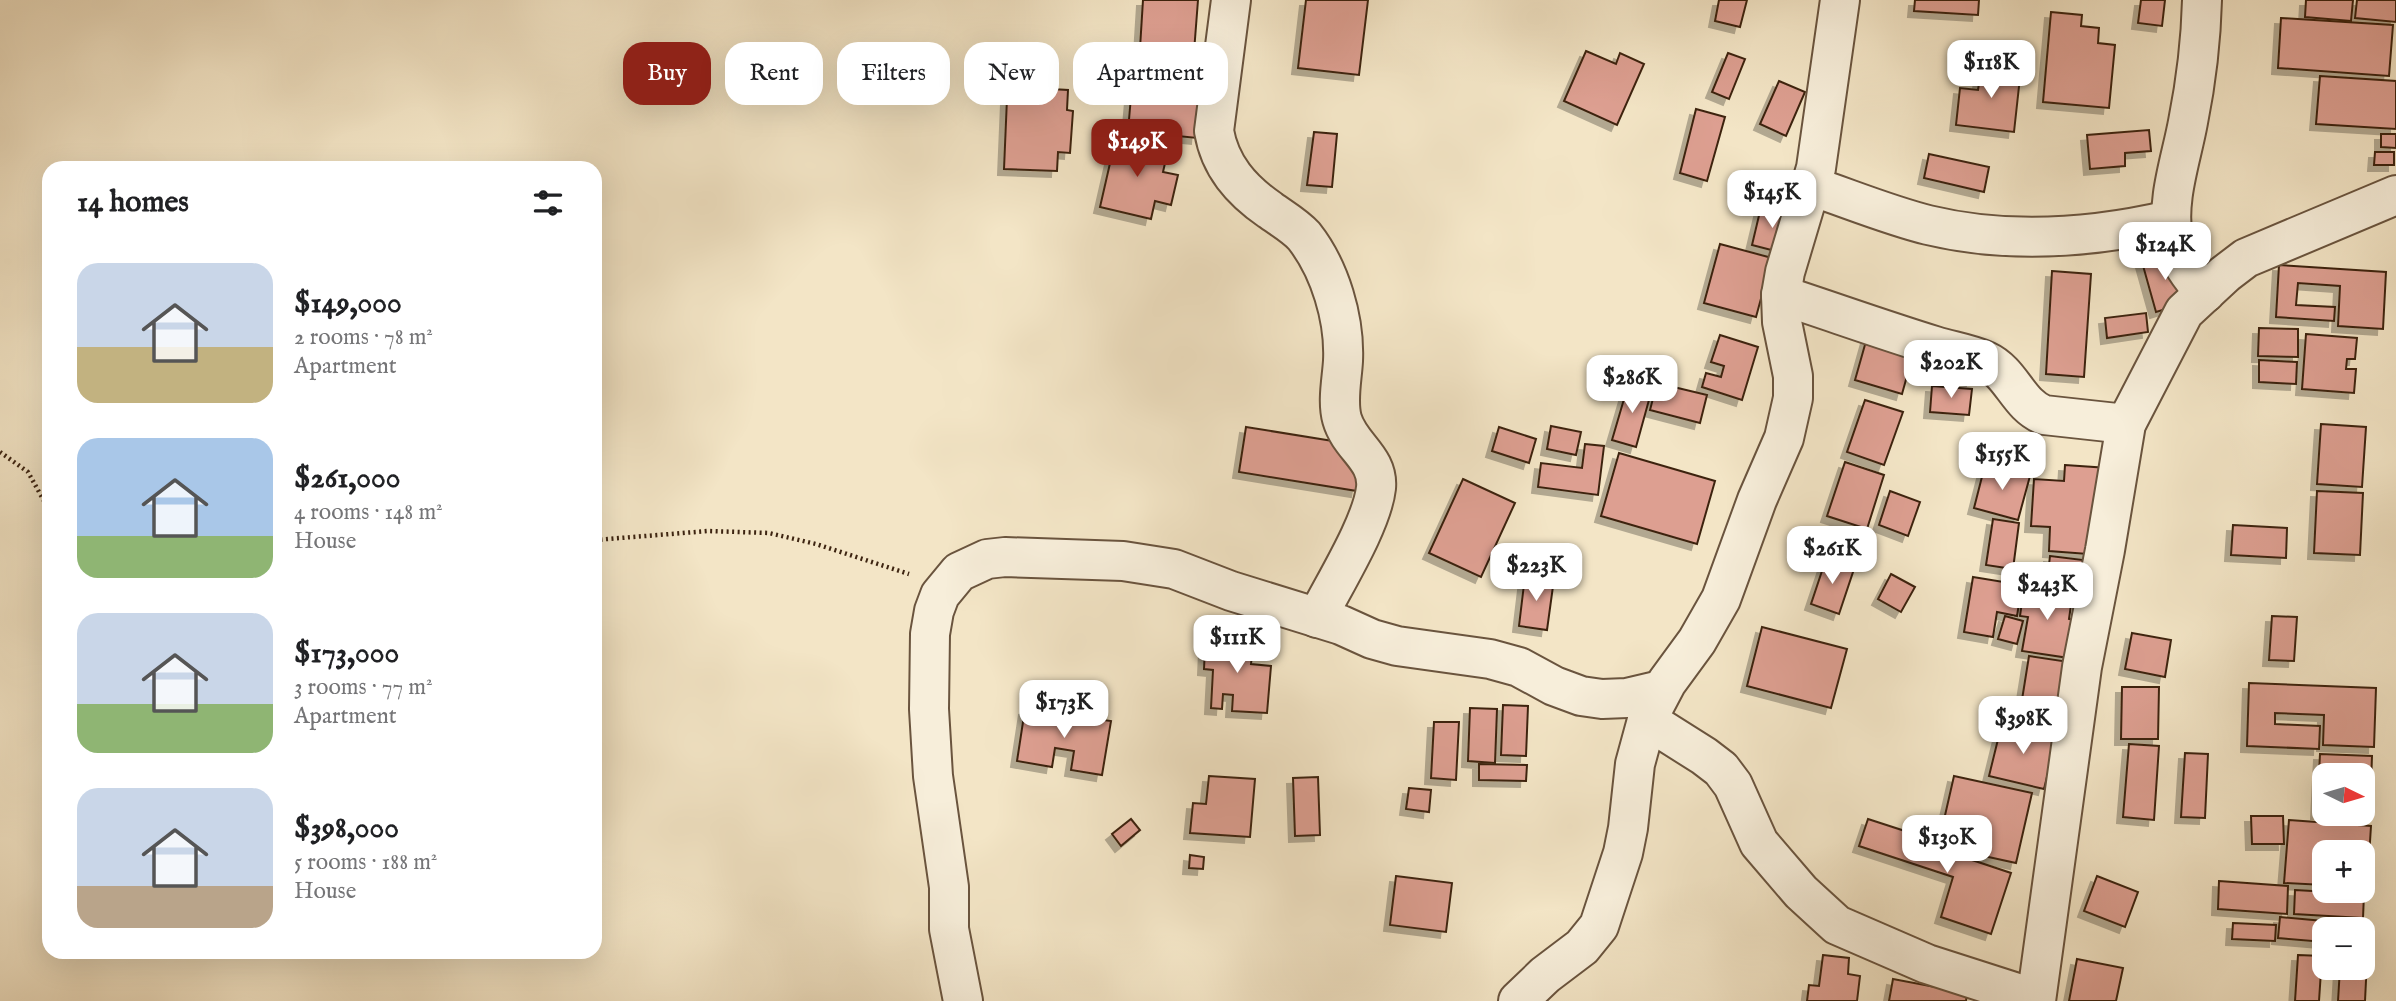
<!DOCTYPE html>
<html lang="en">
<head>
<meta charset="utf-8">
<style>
	body { margin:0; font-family:"IM FELL English",serif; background:#f2f2f2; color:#202124; height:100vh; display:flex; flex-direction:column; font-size:26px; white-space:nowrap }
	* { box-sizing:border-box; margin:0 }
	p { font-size:23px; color:#757577 }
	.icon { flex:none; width:38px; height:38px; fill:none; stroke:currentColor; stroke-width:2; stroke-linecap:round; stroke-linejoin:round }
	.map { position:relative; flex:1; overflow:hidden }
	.side { position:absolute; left:42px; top:161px; width:560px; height:798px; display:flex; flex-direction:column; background:#fff; border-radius:21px; box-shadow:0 7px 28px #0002 }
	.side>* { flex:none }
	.banner { position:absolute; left:623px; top:42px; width:665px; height:63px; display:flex; gap:14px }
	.needle { width:46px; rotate:95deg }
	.tools { position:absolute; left:2312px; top:763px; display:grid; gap:14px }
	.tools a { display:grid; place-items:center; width:63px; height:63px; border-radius:14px; background:#fff; box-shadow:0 7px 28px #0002; font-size:35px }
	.price { position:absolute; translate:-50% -60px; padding:0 16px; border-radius:14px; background:#fff; color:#222; font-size:23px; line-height:46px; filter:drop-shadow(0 2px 4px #0008) }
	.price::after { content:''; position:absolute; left:50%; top:42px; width:21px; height:16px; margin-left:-10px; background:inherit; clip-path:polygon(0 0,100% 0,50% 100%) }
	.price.active { background:#8f2418; color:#fff }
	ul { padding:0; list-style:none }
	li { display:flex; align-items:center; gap:21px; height:175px; padding:0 35px }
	li span { display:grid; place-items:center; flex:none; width:196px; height:140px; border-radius:21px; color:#555 }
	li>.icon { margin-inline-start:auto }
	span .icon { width:84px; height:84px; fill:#fffc; stroke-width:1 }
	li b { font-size:30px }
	h2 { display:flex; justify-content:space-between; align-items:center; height:84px; padding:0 35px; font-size:30px }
	.chip { padding:0 24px; border-radius:21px; background:#fff; box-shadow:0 7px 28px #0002; font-size:24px; line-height:63px }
	.chip.active { background:#8f2418; color:#fff }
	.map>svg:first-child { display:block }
</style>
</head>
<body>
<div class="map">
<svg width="2396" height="1001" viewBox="0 0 2396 1001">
	<defs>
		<filter id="shadow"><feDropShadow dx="-6" dy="6" stdDeviation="0" flood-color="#0004"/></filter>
	</defs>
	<rect width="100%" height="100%" fill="#f3e5c6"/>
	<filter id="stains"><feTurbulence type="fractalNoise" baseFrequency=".00286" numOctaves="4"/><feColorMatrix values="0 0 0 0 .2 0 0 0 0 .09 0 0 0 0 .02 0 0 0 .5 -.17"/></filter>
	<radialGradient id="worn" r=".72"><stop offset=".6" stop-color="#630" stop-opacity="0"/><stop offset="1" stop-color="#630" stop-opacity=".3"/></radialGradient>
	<g fill="#dd9f91" stroke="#3d2411" stroke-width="2" filter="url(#shadow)">
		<polygon points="1143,0 1198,0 1194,52 1140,48"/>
		<polygon points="1306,0 1368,0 1359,75 1298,68"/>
		<polygon points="1719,0 1747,0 1740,27 1715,21"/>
		<polygon points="1915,0 1979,0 1978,15 1914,11"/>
		<polygon points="2141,0 2165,0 2162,26 2138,23"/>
		<polygon points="2306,0 2353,0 2351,21 2305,17"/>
		<polygon points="2357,0 2396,0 2396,22 2355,18"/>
		<polygon points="2051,12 2082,15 2081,26 2099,28 2098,43 2115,45 2109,108 2043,102"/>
		<polygon points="2281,18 2393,25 2389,76 2278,68"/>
		<polygon points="1586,51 1616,64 1620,53 1644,64 1617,125 1564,101"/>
		<polygon points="1728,53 1745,59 1729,99 1712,92"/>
		<polygon points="1982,63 2021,68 2014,132 1956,125 1960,88 1978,90"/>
		<polygon points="2320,76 2396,81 2396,129 2316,124"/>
		<polygon points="1779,81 1805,92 1786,136 1760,124"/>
		<polygon points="1132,85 1201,91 1197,138 1128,131"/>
		<polygon points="1034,88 1068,90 1067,110 1073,111 1070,153 1058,152 1057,171 1004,169 1007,98 1033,99"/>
		<polygon points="1696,109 1725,117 1707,181 1680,173"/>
		<polygon points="2149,130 2151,151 2125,153 2125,166 2090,169 2087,135"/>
		<polygon points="1314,132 1337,134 1332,187 1307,185"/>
		<polygon points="2381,134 2396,134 2396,148 2381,147"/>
		<polygon points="1116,137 1168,150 1163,172 1178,175 1171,205 1155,201 1151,219 1100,207"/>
		<polygon points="2375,152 2394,152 2394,165 2374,165"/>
		<polygon points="1929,154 1989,167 1984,192 1924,178"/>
		<polygon points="1761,207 1792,215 1783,253 1752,245"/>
		<polygon points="1720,244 1772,258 1756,317 1704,303"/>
		<polygon points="2175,253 2189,302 2156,312 2142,262"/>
		<polygon points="2279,265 2386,272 2383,329 2338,326 2340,286 2298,283 2296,305 2335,307 2334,321 2276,317"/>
		<polygon points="2052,271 2091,274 2084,377 2046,374"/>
		<polygon points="2146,313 2148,332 2107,338 2105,318"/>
		<polygon points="1870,327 1917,340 1902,394 1855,380"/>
		<polygon points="2259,328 2298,329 2298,357 2258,356"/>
		<polygon points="2306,334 2357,338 2355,359 2347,359 2346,369 2356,369 2354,393 2302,389"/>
		<polygon points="1720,335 1758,347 1742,400 1702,387 1706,373 1721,377 1724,366 1711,362"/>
		<polygon points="1937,343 1976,349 1972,380 1932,374"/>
		<polygon points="2259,360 2297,362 2296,384 2259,382"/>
		<polygon points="1629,382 1652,389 1636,447 1612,440"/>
		<polygon points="1657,383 1707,395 1700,423 1650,410"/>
		<polygon points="1932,386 1972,389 1969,415 1930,412"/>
		<polygon points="1865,400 1903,412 1884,465 1847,452"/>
		<polygon points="2321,424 2366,427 2362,487 2317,484"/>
		<polygon points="1551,426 1581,432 1576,455 1547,449"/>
		<polygon points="1246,427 1364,446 1357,491 1239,472"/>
		<polygon points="1499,427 1536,439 1529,463 1492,451"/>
		<polygon points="1585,444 1604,446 1598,495 1538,487 1541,463 1582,468"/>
		<polygon points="1619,453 1715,481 1697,544 1601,516"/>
		<polygon points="1845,462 1884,475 1867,529 1827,516"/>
		<polygon points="1985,465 2030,476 2018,520 1974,508"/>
		<polygon points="2065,465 2108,468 2088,554 2049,551 2050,527 2031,526 2034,479 2064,481"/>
		<polygon points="1463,479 1515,503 1481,577 1429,553"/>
		<polygon points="1890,491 1920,502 1908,536 1879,525"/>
		<polygon points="2317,491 2363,493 2360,555 2314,553"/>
		<polygon points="1993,519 2019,523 2013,569 1986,565"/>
		<polygon points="2233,525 2287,528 2286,558 2231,555"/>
		<polygon points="2050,556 2083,560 2079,594 2046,590"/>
		<polygon points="1826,559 1854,569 1839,614 1811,604"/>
		<polygon points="1891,574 1915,587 1901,612 1878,599"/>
		<polygon points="1525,576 1554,579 1547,630 1519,626"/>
		<polygon points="1973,577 2022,585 2017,616 1997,612 1993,637 1964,632"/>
		<polygon points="2025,580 2041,583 2040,593 2072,598 2069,619 2075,620 2069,658 2022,651 2028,617 2020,616"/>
		<polygon points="2005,616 2023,621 2017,644 1998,639"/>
		<polygon points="2272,616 2297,617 2294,661 2269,660"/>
		<polygon points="1762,627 1847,649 1831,708 1747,686"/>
		<polygon points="2132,633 2171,640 2165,677 2125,669"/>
		<polygon points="1213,635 1254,638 1251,664 1271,666 1267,713 1232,711 1233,695 1223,694 1222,709 1211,708 1213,670 1204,669 1205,647 1212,648"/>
		<polygon points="2029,656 2069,662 2062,712 2021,706"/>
		<polygon points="2249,683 2376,688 2374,747 2323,745 2324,715 2275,713 2275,724 2320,726 2319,749 2247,746"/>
		<polygon points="2122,687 2159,687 2158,739 2121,739"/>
		<polygon points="1503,705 1528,706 1526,756 1501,755"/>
		<polygon points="1470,708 1497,709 1495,763 1468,761"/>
		<polygon points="1025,709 1111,721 1102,775 1071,770 1074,751 1055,748 1052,767 1017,761"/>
		<polygon points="1434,722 1459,722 1456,780 1431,778"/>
		<polygon points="2002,723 2057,736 2044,789 1989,776"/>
		<polygon points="2129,744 2159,746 2154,820 2123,817"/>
		<polygon points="2185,753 2208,754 2205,818 2181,817"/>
		<polygon points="2320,754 2372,756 2370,815 2335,814 2362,814 2362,775 2324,775 2324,813 2317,813"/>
		<polygon points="1479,764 1527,765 1526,781 1479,780"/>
		<polygon points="1209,776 1255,779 1250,837 1190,833 1193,803 1206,804"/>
		<polygon points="1954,776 2032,793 2016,863 1938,846"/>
		<polygon points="1318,777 1320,835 1295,836 1293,778"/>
		<polygon points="1409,788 1431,790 1429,812 1406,809"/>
		<polygon points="2251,816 2283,816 2284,844 2252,844"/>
		<polygon points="1131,819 1140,830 1121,846 1112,834"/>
		<polygon points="1868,819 1911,833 1909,839 2011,873 1991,934 1941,917 1953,877 1859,846"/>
		<polygon points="2289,820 2371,826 2367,888 2362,888 2362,852 2324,852 2324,885 2284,883"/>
		<polygon points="1190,855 1204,857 1203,869 1189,868"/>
		<polygon points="1396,876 1452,883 1446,932 1390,925"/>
		<polygon points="2097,876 2138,892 2125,927 2084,911"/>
		<polygon points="2219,881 2288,886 2287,914 2218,909"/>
		<polygon points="2295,890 2364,894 2363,918 2294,914"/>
		<polygon points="2280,917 2334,922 2333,929 2324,929 2324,942 2278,938"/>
		<polygon points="2233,923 2276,925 2275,941 2232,939"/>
		<polygon points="1823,955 1849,958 1848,974 1860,976 1857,1001 1807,1001 1809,985 1819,986"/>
		<polygon points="2298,955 2322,956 2319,1001 2295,1001"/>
		<polygon points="2077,959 2123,968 2116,1001 2069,1001"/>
		<polygon points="2362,959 2367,960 2365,1001 2338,1001 2340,968 2362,968"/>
		<polygon points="1893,979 1967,993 1966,1001 1889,1001"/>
	</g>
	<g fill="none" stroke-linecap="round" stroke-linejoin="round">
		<defs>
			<g id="minor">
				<path d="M1231,0l-17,131c6,35 27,59 56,79 11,8 25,16 34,26 26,33 41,83 39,125 -1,18 -6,40 -1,58 8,28 37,39 34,69 -4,36 -42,96 -59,130"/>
				<path d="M2202,0c-1,40 -6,82 -14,122 -7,38 -22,78 -15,116 4,21 18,39 32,55"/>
				<path d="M1811,186c39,13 77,29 117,39 79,19 164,13 242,-5"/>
				<path d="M1781,295c52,17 102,35 154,51 16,5 36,8 51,15 26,12 32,44 58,54l82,9"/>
				<polyline points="1647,720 1704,756 1721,769 1733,785 1759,843 1801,892 1837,925 1927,964 2036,999"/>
				<polyline points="963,1001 949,929 949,887 933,776 929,709 930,634 934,611 940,595 959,572 987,559 1005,557 1123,561 1174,569 1231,591 1341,625 1372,639 1397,646 1490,659 1519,667 1554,686 1581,696 1602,699 1627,698 1661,690"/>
				<polyline points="1518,1001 1545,975 1582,947 1599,926 1623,853 1628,828 1635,764 1647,720 1667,682 1697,641 1721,599 1757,500 1784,438 1793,398 1793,376 1782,322 1781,295 1785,272 1816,168 1840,0"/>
				<polyline points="2036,1001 2082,667 2105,550 2126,424 2184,312 2225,274 2246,258 2396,195"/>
			</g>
		</defs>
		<use href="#minor" stroke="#6a543e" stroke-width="42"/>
		<g stroke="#3d2411" stroke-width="4.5" stroke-dasharray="2 3.5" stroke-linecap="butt">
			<polyline points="0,452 28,472 49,510"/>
			<polyline points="595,540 708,531 769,533 816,544 909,574"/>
		</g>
		<use href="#minor" stroke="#f7eeda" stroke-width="38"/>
	</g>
	<rect width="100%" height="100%" filter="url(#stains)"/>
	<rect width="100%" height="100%" fill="url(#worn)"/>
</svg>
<div class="tools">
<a><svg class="needle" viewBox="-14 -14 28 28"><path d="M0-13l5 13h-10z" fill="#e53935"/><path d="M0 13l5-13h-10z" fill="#757577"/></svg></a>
<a>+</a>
<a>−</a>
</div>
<b class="price" style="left:1991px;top:100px">$118K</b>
<b class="price active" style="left:1137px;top:179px">$149K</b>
<b class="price" style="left:1772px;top:230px">$145K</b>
<b class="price" style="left:2165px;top:282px">$124K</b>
<b class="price" style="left:1951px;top:400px">$202K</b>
<b class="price" style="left:1632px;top:415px">$286K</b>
<b class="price" style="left:2002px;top:492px">$155K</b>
<b class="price" style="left:1832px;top:586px">$261K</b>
<b class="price" style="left:1536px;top:603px">$223K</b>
<b class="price" style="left:2047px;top:622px">$243K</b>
<b class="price" style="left:1237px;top:675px">$111K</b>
<b class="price" style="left:1064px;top:740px">$173K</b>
<b class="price" style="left:2023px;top:756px">$398K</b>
<b class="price" style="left:1947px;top:875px">$130K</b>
<div class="banner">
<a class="chip active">Buy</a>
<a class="chip">Rent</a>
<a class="chip">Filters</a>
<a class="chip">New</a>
<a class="chip">Apartment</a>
</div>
<section class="side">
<h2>14 homes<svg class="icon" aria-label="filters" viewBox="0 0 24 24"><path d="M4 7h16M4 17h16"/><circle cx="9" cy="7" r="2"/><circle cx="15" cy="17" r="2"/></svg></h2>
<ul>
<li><span style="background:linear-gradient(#c9d6e8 60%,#c2b280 0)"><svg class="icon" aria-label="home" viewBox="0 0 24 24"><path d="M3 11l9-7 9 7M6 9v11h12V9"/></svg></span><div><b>$149,000</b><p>2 rooms · 78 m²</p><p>Apartment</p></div></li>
<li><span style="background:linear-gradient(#a9c7e8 70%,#8fb573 0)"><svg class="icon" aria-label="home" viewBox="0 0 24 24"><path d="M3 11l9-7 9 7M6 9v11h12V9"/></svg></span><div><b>$261,000</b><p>4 rooms · 148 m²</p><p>House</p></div></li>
<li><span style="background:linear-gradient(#c9d6e8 65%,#8fb573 0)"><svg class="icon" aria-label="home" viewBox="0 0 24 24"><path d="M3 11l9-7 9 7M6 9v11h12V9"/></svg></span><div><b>$173,000</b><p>3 rooms · 77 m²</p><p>Apartment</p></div></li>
<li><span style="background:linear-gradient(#c9d6e8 70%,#b9a48a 0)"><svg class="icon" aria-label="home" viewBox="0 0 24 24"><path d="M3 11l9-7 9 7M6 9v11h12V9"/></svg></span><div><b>$398,000</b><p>5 rooms · 188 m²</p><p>House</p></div></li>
</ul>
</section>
</div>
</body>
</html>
